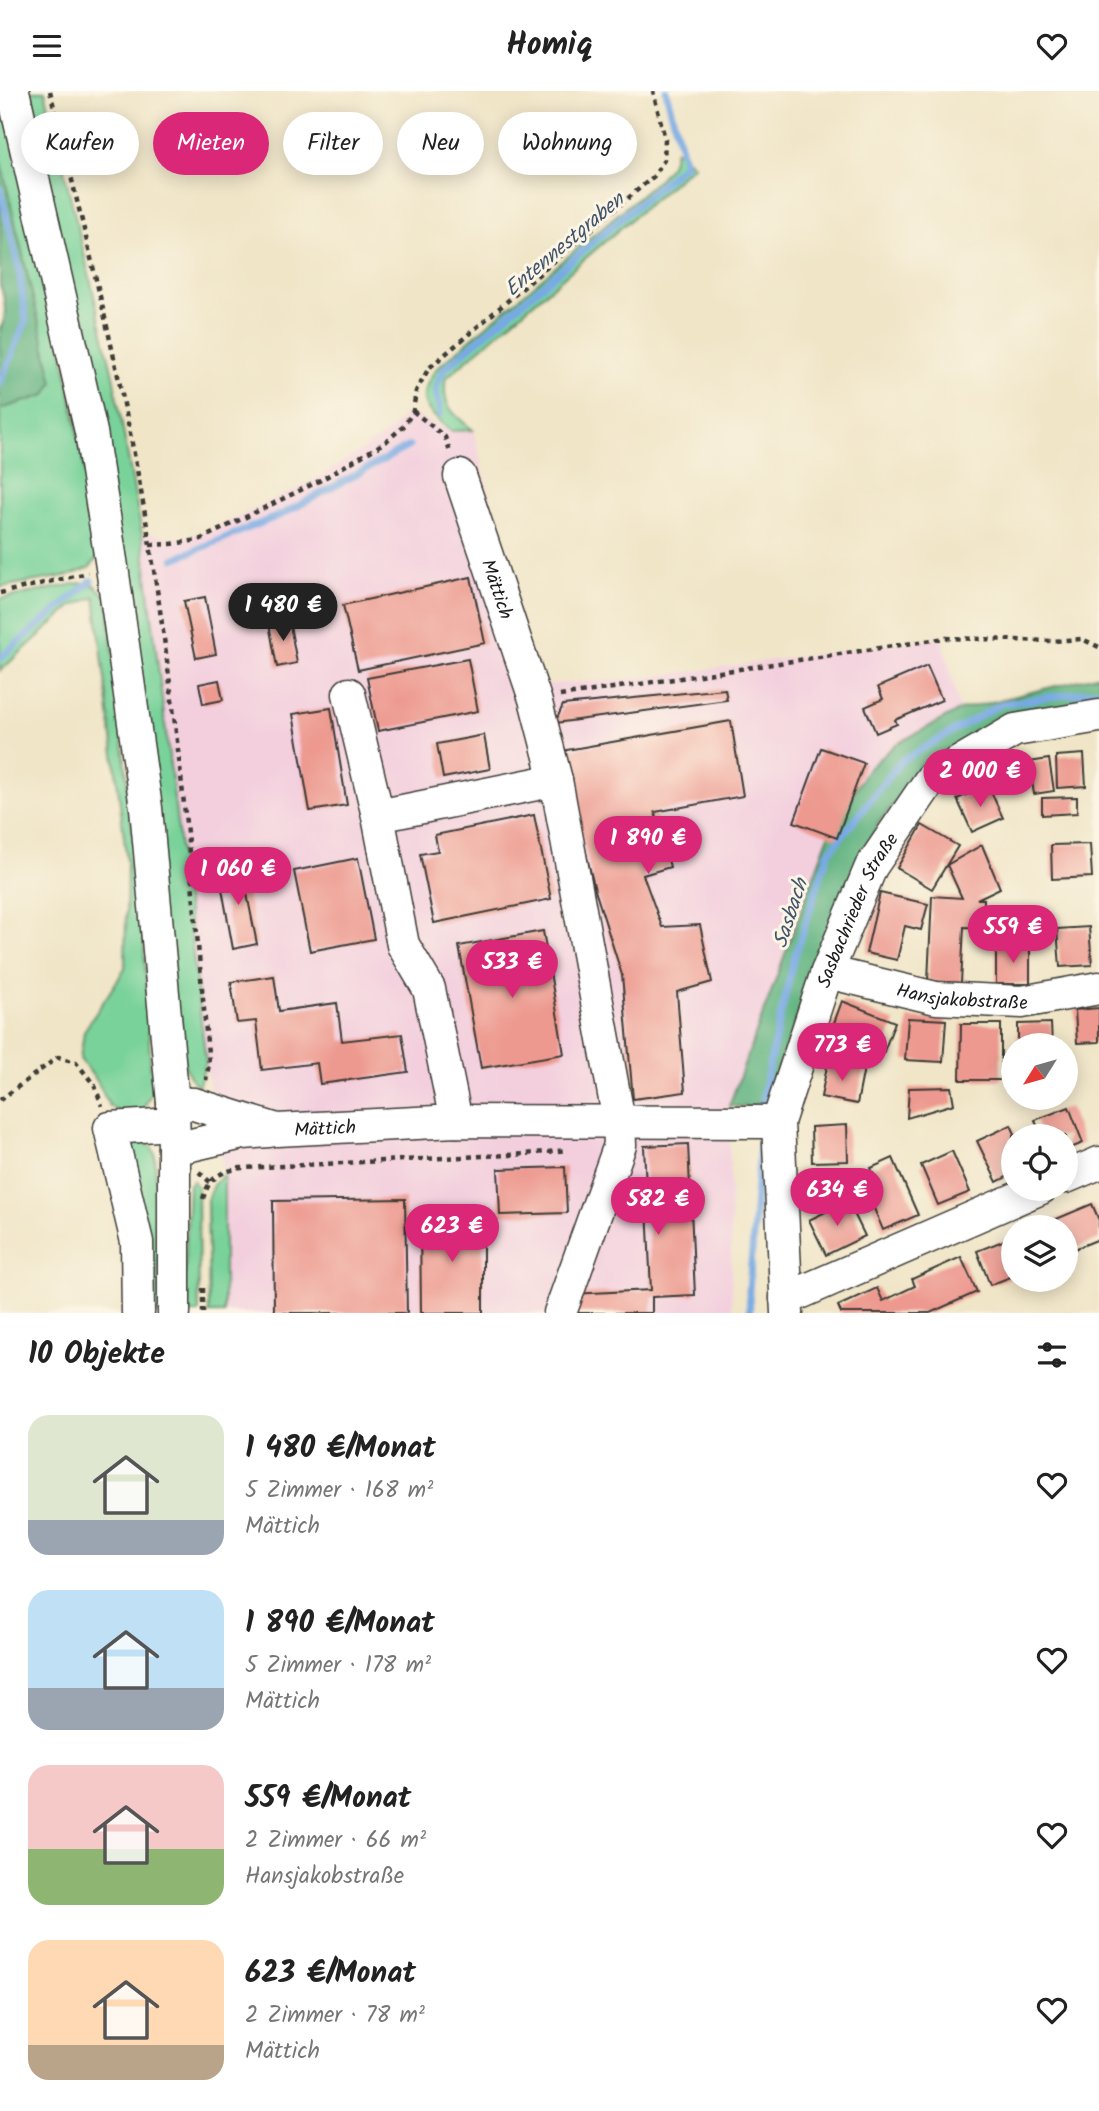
<!DOCTYPE html>
<html lang="de">
<head>
<meta charset="utf-8">
<style>
	body { margin:0; font-family:Kalam,sans-serif; background:#f2f2f2; color:#222; height:100vh; display:flex; flex-direction:column; font-size:26px; white-space:nowrap }
	* { box-sizing:border-box; margin:0 }
	p { font-size:23px; color:#767676 }
	.icon { flex:none; width:38px; height:38px; fill:none; stroke:currentColor; stroke-width:2; stroke-linecap:round; stroke-linejoin:round }
	.map { position:relative; height:1222px; overflow:hidden }
	.sheet { display:flex; flex-direction:column; background:#fff; flex:1 }
	.sheet>* { flex:none }
	.guide { position:absolute; left:21px; top:21px; width:700px; height:63px; display:flex; gap:14px }
	.needle { width:46px; rotate:233deg }
	.tools { position:absolute; left:1001px; top:942px; display:grid; gap:14px }
	.tools a { display:grid; place-items:center; width:77px; height:77px; border-radius:50%; background:#fff; box-shadow:0 4px 18px #0003; font-size:35px }
	.price { position:absolute; translate:-50% -60px; padding:0 16px; border-radius:24px; background:#db2777; color:#fff; font-size:23px; line-height:46px; filter:drop-shadow(0 2px 4px #0008) }
	.price::after { content:''; position:absolute; left:50%; top:42px; width:21px; height:16px; margin-left:-10px; background:inherit; clip-path:polygon(0 0,100% 0,50% 100%) }
	.price.on { background:#222; color:#fff }
	ul { padding:0; list-style:none }
	li { display:flex; align-items:center; gap:21px; height:175px; padding:0 28px }
	li span { display:grid; place-items:center; flex:none; width:196px; height:140px; border-radius:21px; color:#555 }
	li>.icon { margin-inline-start:auto }
	span .icon { width:84px; height:84px; fill:#fffc; stroke-width:1 }
	li b { font-size:30px }
	h2 { display:flex; justify-content:space-between; align-items:center; height:84px; padding:0 28px; font-size:30px }
	.tag { padding:0 24px; border-radius:32px; background:#fff; box-shadow:0 4px 18px #0003; font-size:24px; line-height:63px }
	.tag.on { background:#db2777; color:#fff }
	header { display:flex; justify-content:space-between; align-items:center; height:91px; padding:0 28px; background:#fff; font-size:32px; font-weight:600 }
	.map>svg:first-child { display:block }
</style>
</head>
<body>
<header><svg class="icon" aria-label="menu" viewBox="0 0 24 24"><path d="M4 6h16M4 12h16M4 18h16"/></svg>Homiq<svg class="icon" aria-label="heart" viewBox="0 0 24 24"><path d="M12 20l-8-8c-3-5 5-10 8-4 3-6 11-1 8 4z"/></svg></header>
<div class="map">
<svg width="1099" height="1222" viewBox="0 0 1099 1222">
	<rect width="100%" height="100%" fill="#fcf5e5"/>
	<filter id="ink" filterUnits="userSpaceOnUse"><feTurbulence type="fractalNoise" baseFrequency=".0143" numOctaves="2"/><feDisplacementMap in="SourceGraphic" scale="14" xChannelSelector="R" yChannelSelector="G"/><feConvolveMatrix kernelMatrix="1 2 1 2 8 2 1 2 1" color-interpolation-filters="sRGB"/></filter>
	<filter id="wash" filterUnits="userSpaceOnUse"><feTurbulence type="fractalNoise" baseFrequency=".00686" numOctaves="4" result="noise"/><feDisplacementMap in="SourceGraphic" scale="28" xChannelSelector="R" yChannelSelector="G"/><feGaussianBlur stdDeviation="1.57" result="paint"/><feColorMatrix in="noise" values="0 0 0 0 0 0 0 0 0 0 0 0 0 0 0 0 0 1.4 0 .05"/><feComposite in="paint" operator="in"/></filter>
	<g filter="url(#wash)">
		<rect width="100%" height="100%" fill="#f0e5c7"/>
		<polygon fill="#f3cfde" points="407,321 451,340 473,339 535,584 540,594 651,586 942,546 960,619 896,653 866,680 830,741 729,1015 732,1218 678,1222 224,1222 224,1083 202,948 142,444 154,443 179,447 211,439 309,392 362,359 391,339"/>
		<g fill="#78d299" stroke="#4a775a" stroke-width="2">
			<polygon points="0,0 49,186 100,464 89,477 71,484 0,496 0,318 46,304 0,68"/>
			<polygon points="24,0 45,0 113,284 142,443 206,971 198,996 190,986 183,971"/>
			<path d="M675,59l19,15 -248,213c-5,27 7,36 27,52l-22,1c-27,-23 -38,-31 -14,-63l222,-189 12,-14z"/>
			<polygon points="80,492 94,494 107,506 143,835 152,1001 142,1020 119,1021 109,1014 97,990 80,968 84,940 125,878 127,771 95,506 72,515 0,580 0,508"/>
			<polygon points="143,1051 151,1055 155,1063 160,1222 148,1222 129,1057 134,1052"/>
			<polygon points="224,1083 224,1222 209,1222 207,1109 213,1094"/>
			<polygon points="193,1090 198,1097 199,1222 183,1222 189,1093"/>
		</g>
		<g fill="#62b481" stroke="#3f684e" stroke-width="2">
			<path d="M0,68l53,223 -7,13 -46,14v-80c8,-12 5,-31 0,-44z"/>
			<polygon points="1099,584 1099,611 918,684 879,731 842,803 776,984 764,1010 749,1016 729,1015 830,741 866,680 896,653 960,619"/>
		</g>
		<g fill="none" stroke-linecap="round" stroke-linejoin="round">
			<g stroke="#77a9e3" stroke-width="7">
				<polyline points="0,98 19,178 26,230 0,292"/>
				<polyline points="440,324 436,297 443,279 685,73 666,0"/>
				<polyline points="174,468 283,423 409,355"/>
				<polyline points="0,567 91,490"/>
				<polyline points="762,1023 764,997 793,871 828,763 901,670 1001,613 1099,599"/>
				<polyline points="750,1222 749,1200 761,1039"/>
			</g>
		</g>
		<g id="blocks">
			<g fill="#ed998f">
				<polygon points="471,486 485,552 358,579 343,514"/>
				<polygon points="205,506 216,563 196,567 184,510"/>
				<polygon points="289,529 297,572 277,576 269,533"/>
				<polygon points="468,568 478,620 378,640 367,587"/>
				<polygon points="927,575 942,609 895,629 897,633 876,642 865,616 883,608 878,596"/>
				<polygon points="219,589 223,609 203,613 199,593"/>
				<polygon points="725,598 727,609 555,632 563,614"/>
				<polygon points="331,617 347,714 310,720 293,623"/>
				<polygon points="731,630 743,705 655,721 670,776 643,784 662,836 700,834 712,891 677,901 685,1001 633,1008 622,884 595,799 561,660"/>
				<polygon points="484,644 490,678 443,687 437,653"/>
				<polygon points="821,657 864,672 837,747 794,731"/>
				<polygon points="1084,663 1086,695 1057,697 1056,665"/>
				<polygon points="1049,668 1054,700 1034,703 1029,671"/>
				<polygon points="988,694 1003,727 972,741 957,708"/>
				<polygon points="1077,706 1077,722 1042,724 1042,707"/>
				<polygon points="534,724 551,808 434,832 420,763 438,760 435,744"/>
				<polygon points="922,734 958,755 932,798 897,777"/>
				<polygon points="1090,753 1092,786 1052,788 1051,754"/>
				<polygon points="982,754 1000,797 977,808 984,808 983,837 964,836 961,892 928,890 932,805 962,807 947,774"/>
				<polygon points="358,767 374,848 310,860 294,780"/>
				<polygon points="248,775 250,787 244,788 257,853 233,858 219,781"/>
				<polygon points="880,802 928,813 921,839 905,835 897,869 866,862"/>
				<polygon points="1089,836 1092,874 1060,876 1057,838"/>
				<polygon points="543,840 564,963 481,977 459,855"/>
				<rect x="996" y="855" width="34" height="38"/>
				<polygon points="274,885 279,920 337,912 342,950 402,943 408,981 320,993 317,972 262,979 256,930 237,932 231,891"/>
				<polygon points="842,910 895,931 883,963 830,943"/>
				<polygon points="1099,917 1099,951 1077,952 1075,919"/>
				<polygon points="908,927 946,929 943,971 905,969"/>
				<polygon points="1051,932 1052,954 1018,954 1018,933"/>
				<polygon points="961,933 1001,933 1001,989 960,989"/>
				<polygon points="828,970 864,977 857,1013 821,1006"/>
				<polygon points="951,996 954,1013 907,1027 909,997"/>
				<polygon points="1069,1016 1083,1052 1066,1059 1066,1045 1041,1045 1035,1029"/>
				<polygon points="847,1034 848,1070 812,1071 811,1036"/>
				<polygon points="1011,1034 1016,1045 1013,1045 1013,1083 997,1091 977,1050"/>
				<polygon points="688,1053 695,1204 652,1206 652,1222 574,1222 572,1203 651,1199 644,1055"/>
				<polygon points="952,1060 970,1101 938,1114 921,1074"/>
				<polygon points="893,1067 918,1124 883,1139 867,1101 879,1096 871,1077"/>
				<polygon points="565,1076 567,1122 500,1124 498,1078"/>
				<polygon points="405,1108 407,1222 274,1222 273,1110"/>
				<polygon points="848,1110 865,1145 826,1164 809,1129"/>
				<polygon points="1092,1113 1099,1129 1099,1148 1067,1161 1066,1136 1057,1136 1054,1129"/>
				<polygon points="483,1124 483,1222 421,1222 420,1125"/>
				<polygon points="1013,1146 1013,1185 990,1194 977,1160"/>
				<polygon points="961,1166 977,1201 930,1222 841,1222 838,1215 877,1197 883,1210 915,1195 912,1188"/>
			</g>
		</g>
	</g>
	<g filter="url(#ink)">
		<use href="#blocks" fill-opacity="0" stroke="#3c3a36" stroke-width="2"/>
		<g fill="none" stroke-linecap="round" stroke-linejoin="round">
			<defs>
				<g id="minor">
					<polyline points="13,0 91,341 112,476 146,717 173,1012 174,1058 174,1222"/>
					<path id="s1" d="M460,385l75,223 21,81 63,341 1,24 -60,168"/>
					<polyline points="349,603 378,725"/>
					<path id="s2" d="M827,881l109,26 86,4 77,-14"/>
					<path id="s3" d="M173,1012l21,1 83,26 179,-9 322,1"/>
					<polyline points="456,1030 429,898 403,854 378,725 556,689"/>
					<polyline points="174,1058 243,1042 269,1040"/>
					<polyline points="1066,1086 1099,1072"/>
					<polyline points="786,1208 1041,1097"/>
					<polyline points="138,1222 137,1151 110,1037 173,1033"/>
					<path id="s4" d="M787,1222l-9,-191 49,-150 44,-105 60,-88 84,-49 84,-14"/>
				</g>
			</defs>
			<use href="#minor" stroke="#3c3a36" stroke-width="35"/>
			<g stroke="#3c3a36" stroke-width="4.5" stroke-dasharray="5 5" stroke-linecap="butt">
				<path d="M50,0c37,151 76,301 100,454 28,172 43,346 59,519l-3,16"/>
				<polyline points="413,320 445,346 450,361"/>
				<polyline points="150,454 171,453 199,449 319,390 384,352 404,335 413,320 416,300 429,277 654,85 664,69 665,48 653,0"/>
				<polyline points="0,502 88,482"/>
				<polyline points="560,605 946,547 1051,550 1082,548 1099,556"/>
				<polyline points="0,1009 58,966 76,971 95,995 102,1015"/>
				<polyline points="199,1081 210,1091"/>
				<path d="M203,1108c6,-22 17,-27 38,-31l285,-14 41,-4"/>
				<polyline points="203,1197 203,1222"/>
			</g>
			<use href="#minor" stroke="#fff" stroke-width="32"/>
		</g>
	</g>
	<g text-anchor="middle" stroke-width="6" stroke-linejoin="round" paint-order="stroke">
		<g font-size="19" fill="#1c1c1c" stroke="#fcf5e5">
			<text dy="7" stroke="none"><textPath href="#s1" startOffset="119">Mättich</textPath></text>
			<text dy="7" stroke="none"><textPath href="#s4" startOffset="418">Sasbachrieder Straße</textPath></text>
			<text dy="7" stroke="none"><textPath href="#s2" startOffset="138">Hansjakobstraße</textPath></text>
			<text dy="7" stroke="none"><textPath href="#s3" startOffset="156">Mättich</textPath></text>
		</g>
		<g font-size="21" font-style="italic" fill="#40546c" stroke="#fcf5e5">
			<text transform="translate(564 153) rotate(-40)" y="7">Entennestgraben</text>
			<text transform="translate(790 822) rotate(-72)" y="7">Sasbach</text>
		</g>
	</g>
</svg>
<div class="tools">
<a><svg class="needle" viewBox="-14 -14 28 28"><path d="M0-13l5 13h-10z" fill="#e53935"/><path d="M0 13l5-13h-10z" fill="#767676"/></svg></a>
<a><svg class="icon" aria-label="locate" viewBox="0 0 24 24"><circle cx="12" cy="12" r="6"/><path d="M12 2v4M12 18v4M2 12h4M18 12h4"/></svg></a>
<a><svg class="icon" aria-label="layers" viewBox="0 0 24 24"><path d="M12 4l9 5-9 5-9-5zM3 14l9 5 9-5"/></svg></a>
</div>
<b class="price on" style="left:283px;top:552px">1 480 €</b>
<b class="price" style="left:980px;top:718px">2 000 €</b>
<b class="price" style="left:648px;top:785px">1 890 €</b>
<b class="price" style="left:238px;top:816px">1 060 €</b>
<b class="price" style="left:1013px;top:874px">559 €</b>
<b class="price" style="left:512px;top:909px">533 €</b>
<b class="price" style="left:842px;top:992px">773 €</b>
<b class="price" style="left:837px;top:1137px">634 €</b>
<b class="price" style="left:658px;top:1146px">582 €</b>
<b class="price" style="left:452px;top:1173px">623 €</b>
<div class="guide">
<a class="tag">Kaufen</a>
<a class="tag on">Mieten</a>
<a class="tag">Filter</a>
<a class="tag">Neu</a>
<a class="tag">Wohnung</a>
</div>
</div>
<section class="sheet">
<h2>10 Objekte<svg class="icon" aria-label="filters" viewBox="0 0 24 24"><path d="M4 7h16M4 17h16"/><circle cx="9" cy="7" r="2"/><circle cx="15" cy="17" r="2"/></svg></h2>
<ul>
<li><span style="background:linear-gradient(#dfe7d0 75%,#9aa5b1 0)"><svg class="icon" aria-label="home" viewBox="0 0 24 24"><path d="M3 11l9-7 9 7M6 9v11h12V9"/></svg></span><div><b>1 480 €/Monat</b><p>5 Zimmer · 168 m²</p><p>Mättich</p></div><svg class="icon" aria-label="heart" viewBox="0 0 24 24"><path d="M12 20l-8-8c-3-5 5-10 8-4 3-6 11-1 8 4z"/></svg></li>
<li><span style="background:linear-gradient(#bfe0f5 70%,#9aa5b1 0)"><svg class="icon" aria-label="home" viewBox="0 0 24 24"><path d="M3 11l9-7 9 7M6 9v11h12V9"/></svg></span><div><b>1 890 €/Monat</b><p>5 Zimmer · 178 m²</p><p>Mättich</p></div><svg class="icon" aria-label="heart" viewBox="0 0 24 24"><path d="M12 20l-8-8c-3-5 5-10 8-4 3-6 11-1 8 4z"/></svg></li>
<li><span style="background:linear-gradient(#f6c9c9 60%,#8fb573 0)"><svg class="icon" aria-label="home" viewBox="0 0 24 24"><path d="M3 11l9-7 9 7M6 9v11h12V9"/></svg></span><div><b>559 €/Monat</b><p>2 Zimmer · 66 m²</p><p>Hansjakobstraße</p></div><svg class="icon" aria-label="heart" viewBox="0 0 24 24"><path d="M12 20l-8-8c-3-5 5-10 8-4 3-6 11-1 8 4z"/></svg></li>
<li><span style="background:linear-gradient(#ffd9b3 75%,#b9a48a 0)"><svg class="icon" aria-label="home" viewBox="0 0 24 24"><path d="M3 11l9-7 9 7M6 9v11h12V9"/></svg></span><div><b>623 €/Monat</b><p>2 Zimmer · 78 m²</p><p>Mättich</p></div><svg class="icon" aria-label="heart" viewBox="0 0 24 24"><path d="M12 20l-8-8c-3-5 5-10 8-4 3-6 11-1 8 4z"/></svg></li>
</ul>
</section>
</body>
</html>
